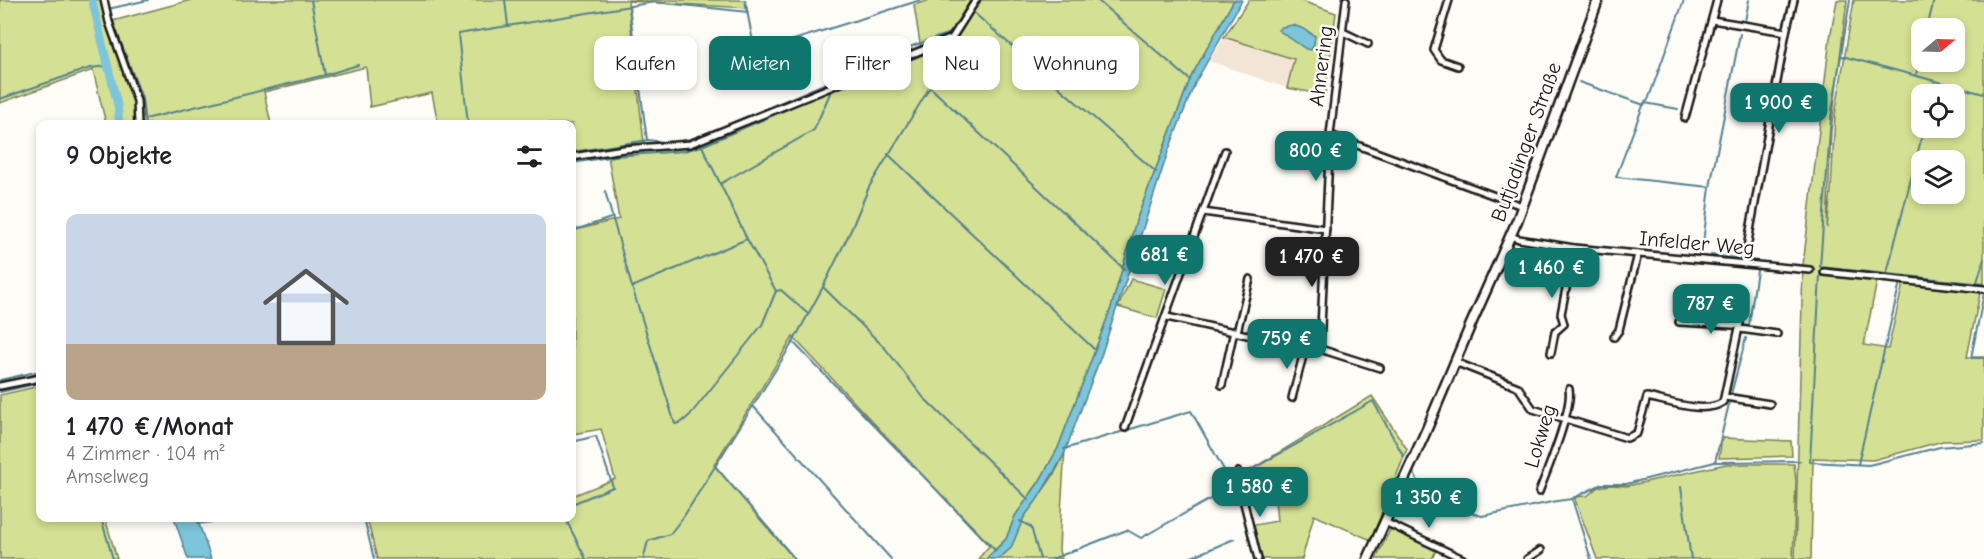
<!DOCTYPE html>
<html lang="de">
<head>
<meta charset="utf-8">
<style>
	body { margin:0; font-family:"Comic Neue",sans-serif; background:#f2f2f2; color:#202124; height:100vh; display:flex; flex-direction:column; font-size:22px; white-space:nowrap }
	* { box-sizing:border-box; margin:0 }
	p { font-size:20px; color:#757577 }
	.icon { flex:none; width:33px; height:33px; fill:none; stroke:currentColor; stroke-width:2; stroke-linecap:round; stroke-linejoin:round }
	.map { position:relative; flex:1; overflow:hidden }
	.sheet { position:absolute; left:36px; top:120px; width:540px; height:402px; display:flex; flex-direction:column; background:#fff; border-radius:12px; box-shadow:0 3px 9px #0003 }
	.sheet>* { flex:none }
	.top-card { position:absolute; left:594px; top:36px; width:570px; height:54px; display:flex; gap:12px }
	.needle { width:39px; rotate:71deg }
	.tools { position:absolute; left:1911px; top:18px; display:grid; gap:12px }
	.tools a { display:grid; place-items:center; width:54px; height:54px; border-radius:12px; background:#fff; box-shadow:0 3px 9px #0003; font-size:30px }
	.price { position:absolute; translate:-50% -51px; padding:0 14px; border-radius:12px; background:#0f766e; color:#fff; font-size:20px; line-height:39px; filter:drop-shadow(0 2px 3px #0008) }
	.price::after { content:''; position:absolute; left:50%; top:36px; width:18px; height:14px; margin-left:-9px; background:inherit; clip-path:polygon(0 0,100% 0,50% 100%) }
	.price.current { background:#222; color:#fff }
	ul { padding:0; list-style:none }
	li { display:grid; align-content:center; gap:12px; height:318px; padding:0 30px }
	li span { display:grid; place-items:center; height:186px; border-radius:12px; color:#555 }
	li>.icon { margin-inline-start:auto }
	span .icon { width:108px; height:108px; fill:#fffc; stroke-width:1 }
	li b { font-size:26px }
	h2 { display:flex; justify-content:space-between; align-items:center; height:72px; padding:0 30px; font-size:26px }
	.chip { padding:0 21px; border-radius:12px; background:#fff; box-shadow:0 3px 9px #0003; font-size:21px; line-height:54px }
	.chip.current { background:#0f766e; color:#fff }
	.map>svg:first-child { display:block }
</style>
</head>
<body>
<div class="map">
<svg width="1984" height="559" viewBox="0 0 1984 559">
	<rect width="100%" height="100%" fill="#fdfcf7"/>
	<filter id="ink" filterUnits="userSpaceOnUse"><feTurbulence type="fractalNoise" baseFrequency=".0167" numOctaves="2"/><feDisplacementMap in="SourceGraphic" scale="12" xChannelSelector="R" yChannelSelector="G"/><feConvolveMatrix kernelMatrix="1 2 1 2 8 2 1 2 1" color-interpolation-filters="sRGB"/></filter>
	<g filter="url(#ink)">
		<polygon fill="#f2e5d6" points="1224,37 1294,59 1287,88 1209,61"/>
		<g fill="#d4e093" stroke="#787e58" stroke-width="1.5" fill-rule="evenodd">
			<polygon points="0,0 107,0 109,22 191,0 745,0 747,8 628,1 644,143 703,143 921,50 914,5 930,0 1234,0 1191,77 1136,221 1111,308 1058,448 1039,482 1015,516 1006,539 986,559 978,559 989,546 793,337 714,465 794,559 377,559 367,518 572,518 572,496 615,479 601,429 572,434 572,228 572,231 619,219 608,156 572,161 572,124 438,124 432,93 370,107 366,67 264,92 271,124 106,124 93,70 0,103"/>
			<polygon points="1249,0 1299,0 1336,13 1325,95 1287,88 1294,59 1224,37"/>
			<path d="M1837,0h10l-16,131 -4,97 4,-38 4,-75 19,-115h130v293h-4l-13,64h17v83l-41,1 -70,19 -60,-2 -2,101h-16l8,-294 27,-227zM1922,28h32v34h-32zM1922,94h32v34h-32zM1922,160h32v34h-32zM1877,281l26,3 -15,65 -24,-4z"/>
			<polygon points="1131,279 1166,289 1157,318 1118,307"/>
			<polygon points="40,386 40,518 105,518 117,559 0,559 0,395"/>
			<polygon points="1372,396 1407,449 1371,540 1314,515 1302,559 1258,559 1249,526 1277,521 1274,489 1244,495 1242,475"/>
			<polygon points="1722,438 1791,441 1792,456 1719,458"/>
			<path d="M1065,449l-5,78 -1,24 3,8h-63c15,-13 15,-25 24,-40 14,-24 35,-43 42,-70z"/>
			<polygon points="1726,464 1794,464 1796,481 1793,559 1597,559 1574,497 1587,496 1598,487 1610,485 1627,486"/>
			<polygon points="1391,528 1436,550 1432,559 1376,559"/>
		</g>
		<g fill="#7bc5db" stroke="#55818f" stroke-width="1.5">
			<polygon points="1234,0 1242,0 1195,83 1168,152 1101,356 1063,457 1037,500 1024,517 1011,548 999,559 986,559 1006,539 1015,516 1039,482 1058,448 1111,308 1136,221 1191,77"/>
			<polygon points="1293,25 1304,29 1315,36 1314,44 1311,50 1306,49 1278,30 1282,27"/>
			<polygon points="174,518 197,518 211,559 188,559"/>
		</g>
		<g fill="none" stroke-linecap="round" stroke-linejoin="round">
			<g stroke="#55818f" stroke-width="2">
				<polyline points="311,0 325,75"/>
				<polyline points="505,0 508,26"/>
				<polyline points="745,0 755,52 921,0"/>
				<polyline points="1097,0 1190,80"/>
				<polyline points="1684,0 1648,100 1644,103 1616,177 1710,187 1702,251"/>
				<polyline points="1850,0 1831,117 1820,267 1984,284"/>
				<polyline points="629,6 647,140"/>
				<polyline points="108,9 148,0"/>
				<polyline points="973,12 1156,172"/>
				<polyline points="110,14 142,98 145,124"/>
				<polyline points="1745,21 1749,0"/>
				<polyline points="1927,28 1934,0"/>
				<polyline points="1842,56 1984,94"/>
				<polyline points="1916,75 1922,52"/>
				<polyline points="1579,82 1644,105"/>
				<polyline points="930,87 1124,269"/>
				<polyline points="1932,94 1935,82"/>
				<polyline points="0,99 90,68 108,66"/>
				<polyline points="1645,103 1678,109"/>
				<polyline points="145,119 325,75 358,65"/>
				<polyline points="468,124 458,34 655,2 748,12"/>
				<polyline points="702,146 747,239 776,291 781,290 808,314"/>
				<polyline points="572,152 648,140 673,143 702,136 915,45 950,33 971,0"/>
				<polyline points="888,154 1095,350"/>
				<polyline points="572,163 615,156 684,151 702,146 790,108"/>
				<polyline points="720,184 814,130 831,91 952,43"/>
				<polyline points="1710,187 1740,34"/>
				<polyline points="605,191 632,287 675,424 682,422 690,415 762,325 776,291"/>
				<polyline points="572,231 611,218"/>
				<polyline points="1711,255 1736,258"/>
				<polyline points="1887,273 1924,128"/>
				<polyline points="1880,280 1820,275 1810,462 1869,465 1940,447 1984,443"/>
				<polyline points="1977,282 1984,259"/>
				<polyline points="632,287 747,239"/>
				<polyline points="823,287 885,348 923,397 1029,500"/>
				<polyline points="1984,293 1971,358 1984,358"/>
				<polyline points="1749,325 1757,270"/>
				<polyline points="793,342 996,551"/>
				<polyline points="0,380 40,371"/>
				<polyline points="0,392 40,383"/>
				<polyline points="1731,394 1746,338"/>
				<polyline points="753,406 891,559"/>
				<polyline points="572,442 596,436 613,487 572,504"/>
				<polyline points="1064,449 1191,411 1228,477 1242,475 1373,401 1404,457"/>
				<polyline points="1715,462 1729,404"/>
				<polyline points="1858,464 1900,282"/>
				<polyline points="715,466 795,559"/>
				<polyline points="1414,474 1431,504 1442,505 1482,516 1557,501 1572,499 1602,484 1626,484 1715,462 1800,461"/>
				<polyline points="1681,487 1691,559"/>
				<polyline points="1572,499 1591,559"/>
				<polyline points="101,518 113,559"/>
				<polyline points="364,518 374,559"/>
				<polyline points="565,518 586,559"/>
				<polyline points="1020,521 1031,527 1040,559"/>
				<polyline points="197,524 239,518"/>
				<polyline points="644,559 644,556 648,541 670,534 684,516 793,342 823,287 851,230 869,187 930,87 952,43 981,0"/>
				<polyline points="1052,559 1127,530 1141,538 1228,489"/>
				<polyline points="1187,559 1234,539"/>
			</g>
			<polyline stroke="#7bc5db" stroke-width="8" points="92,0 118,107 119,124"/>
			<defs>
				<g id="minor">
					<polyline points="104,0 109,22 137,101 138,124"/>
					<polyline points="1449,0 1434,50 1441,60 1458,66"/>
					<polyline points="1712,20 1786,32"/>
					<polyline points="1343,32 1368,44"/>
					<polyline points="1685,118 1717,0"/>
					<polyline points="1330,135 1522,206"/>
					<polyline points="572,157 624,149 690,144 952,38 976,0"/>
					<polyline points="1203,212 1326,229"/>
					<polyline points="1510,236 1519,239 1574,248 1810,270"/>
					<polyline points="1744,264 1786,32 1794,0"/>
					<polyline points="1824,272 1984,289"/>
					<polyline points="1167,317 1305,348 1320,349 1380,368"/>
					<polyline points="1740,329 1777,334"/>
					<polyline points="1237,332 1250,279"/>
					<polyline points="1614,337 1619,330 1638,254"/>
					<polyline points="1320,349 1330,135 1346,0"/>
					<polyline points="1551,353 1555,332 1564,324 1561,314 1574,248"/>
					<path d="M1455,362l63,25 15,22 94,29 10,-5 10,-36c20,4 58,18 76,5l17,-79 -7,2 -54,-3"/>
					<polyline points="1222,385 1234,331"/>
					<polyline points="0,386 40,378"/>
					<polyline points="1725,397 1770,404"/>
					<polyline points="1292,398 1305,348"/>
					<polyline points="1125,428 1225,151"/>
					<polyline points="1238,472 1239,483 1258,559"/>
					<path d="M1539,492c8,-21 34,-83 30,-103"/>
					<polyline points="1385,522 1463,559"/>
					<polyline points="1527,559 1541,550"/>
				</g>
				<polyline id="secondary" points="1368,559 1426,431 1471,324 1517,221 1598,0"/>
			</defs>
			<use href="#minor" stroke="#1c1c1c" stroke-width="10"/>
			<use href="#secondary" stroke="#1c1c1c" stroke-width="13"/>
			<use href="#minor" stroke="#fdfcf7" stroke-width="5"/>
			<use href="#secondary" stroke="#fdfcf7" stroke-width="8"/>
		</g>
	</g>
	<g text-anchor="middle" stroke-width="5" stroke-linejoin="round" paint-order="stroke">
		<g font-size="21" fill="#1c1c1c" stroke="#fdfcf7">
			<text transform="translate(1321 66) rotate(-83)" y="7">Ahnering</text>
			<text transform="translate(1526 142) rotate(-70)" y="7">Butjadinger Straße</text>
			<text transform="translate(1697 243) rotate(5)" y="7">Infelder Weg</text>
			<text transform="translate(1540 436) rotate(-73)" y="7">Lokweg</text>
		</g>
	</g>
</svg>
<div class="tools">
<a><svg class="needle" viewBox="-14 -14 28 28"><path d="M0-13l5 13h-10z" fill="#e53935"/><path d="M0 13l5-13h-10z" fill="#757577"/></svg></a>
<a><svg class="icon" aria-label="locate" viewBox="0 0 24 24"><circle cx="12" cy="12" r="6"/><path d="M12 2v4M12 18v4M2 12h4M18 12h4"/></svg></a>
<a><svg class="icon" aria-label="layers" viewBox="0 0 24 24"><path d="M12 4l9 5-9 5-9-5zM3 14l9 5 9-5"/></svg></a>
</div>
<b class="price" style="left:1779px;top:134px">1 900 €</b>
<b class="price" style="left:1316px;top:182px">800 €</b>
<b class="price" style="left:1165px;top:286px">681 €</b>
<b class="price current" style="left:1312px;top:288px">1 470 €</b>
<b class="price" style="left:1552px;top:299px">1 460 €</b>
<b class="price" style="left:1711px;top:335px">787 €</b>
<b class="price" style="left:1287px;top:370px">759 €</b>
<b class="price" style="left:1260px;top:518px">1 580 €</b>
<b class="price" style="left:1429px;top:529px">1 350 €</b>
<div class="top-card">
<a class="chip">Kaufen</a>
<a class="chip current">Mieten</a>
<a class="chip">Filter</a>
<a class="chip">Neu</a>
<a class="chip">Wohnung</a>
</div>
<section class="sheet">
<h2>9 Objekte<svg class="icon" aria-label="filters" viewBox="0 0 24 24"><path d="M4 7h16M4 17h16"/><circle cx="9" cy="7" r="2"/><circle cx="15" cy="17" r="2"/></svg></h2>
<ul>
<li><span style="background:linear-gradient(#c9d6e8 70%,#b9a48a 0)"><svg class="icon" aria-label="home" viewBox="0 0 24 24"><path d="M3 11l9-7 9 7M6 9v11h12V9"/></svg></span><div><b>1 470 €/Monat</b><p>4 Zimmer · 104 m²</p><p>Amselweg</p></div></li>
</ul>
</section>
</div>
</body>
</html>
